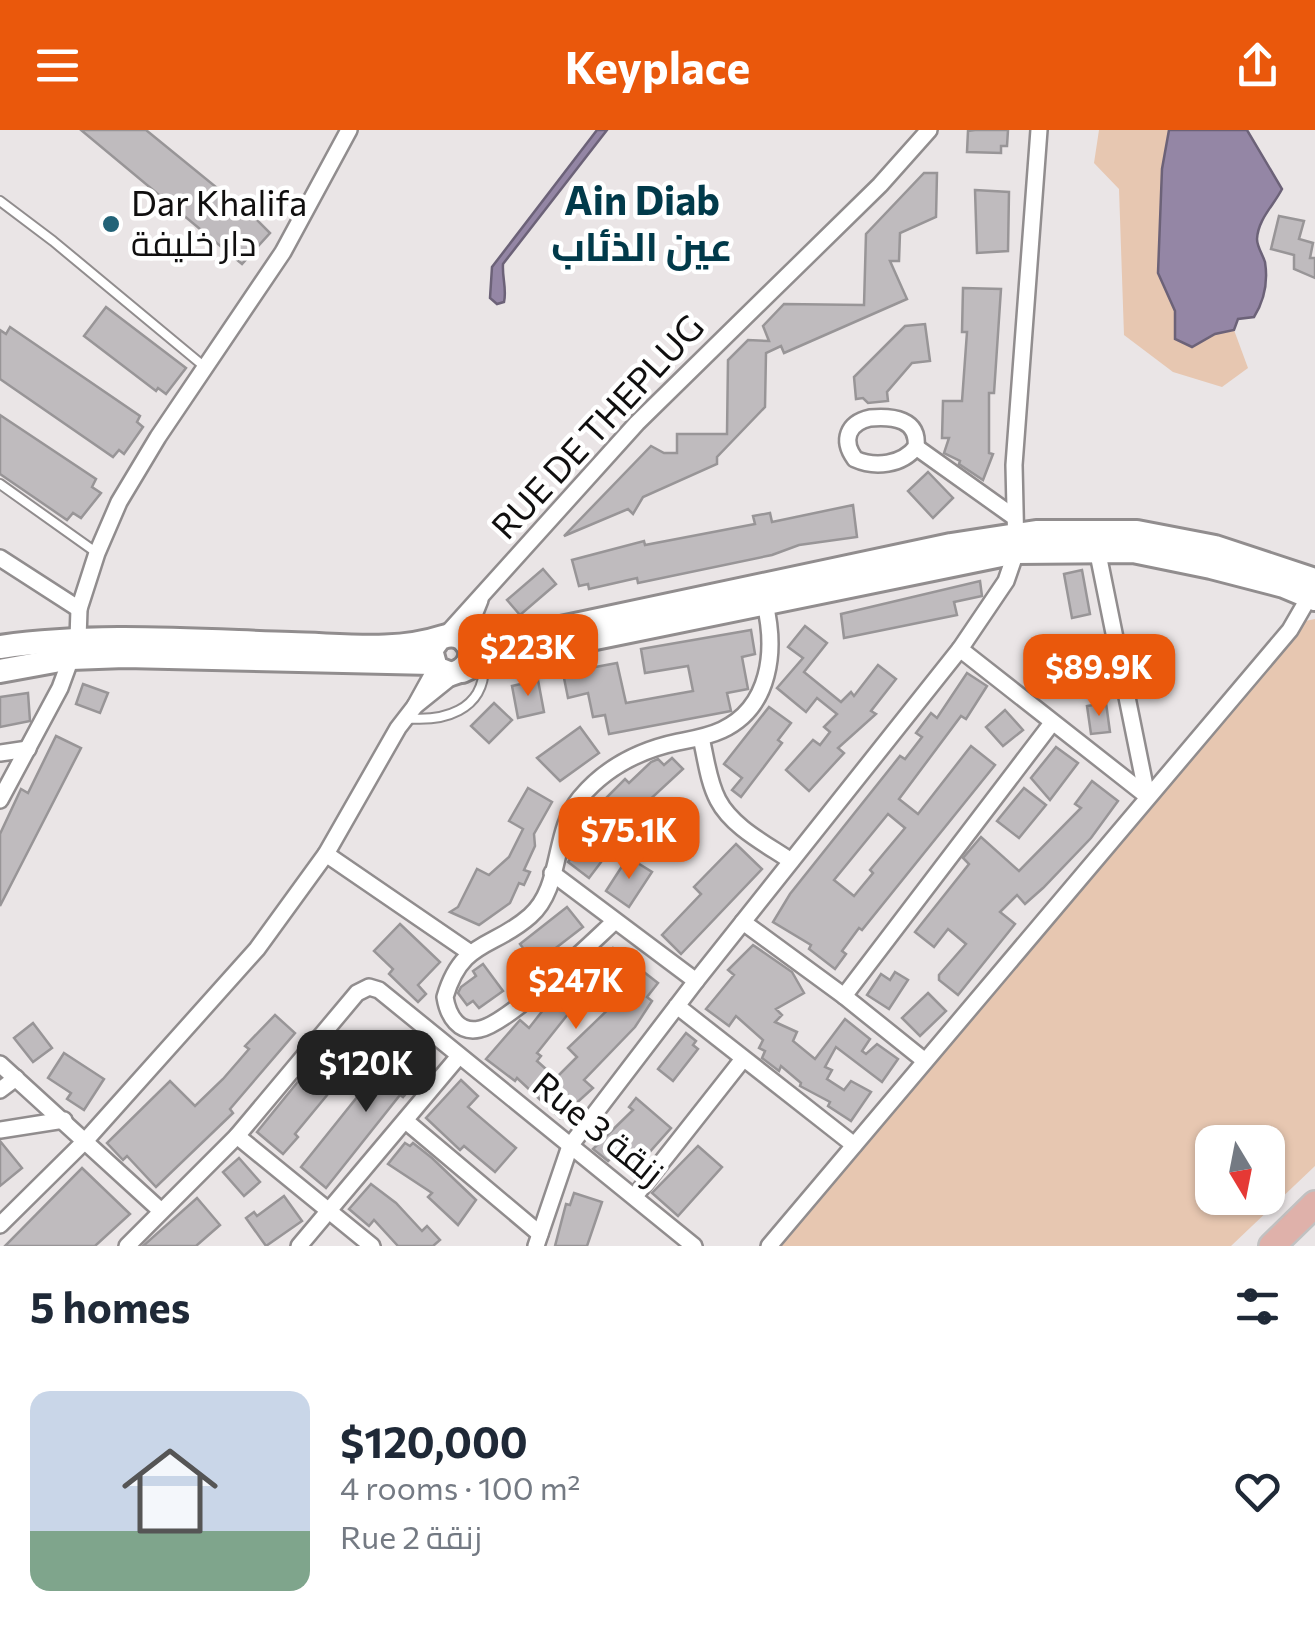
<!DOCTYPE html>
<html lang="en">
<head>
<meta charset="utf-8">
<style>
	body { margin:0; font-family:Commissioner,Cairo,sans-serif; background:#f6f6f7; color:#1f2937; height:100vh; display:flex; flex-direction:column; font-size:38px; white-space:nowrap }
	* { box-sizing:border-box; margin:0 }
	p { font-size:32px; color:#747a83 }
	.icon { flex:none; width:55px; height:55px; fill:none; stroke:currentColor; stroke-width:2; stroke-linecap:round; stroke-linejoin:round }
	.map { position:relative; height:1116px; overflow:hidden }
	.panel { display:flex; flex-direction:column; background:#fff; flex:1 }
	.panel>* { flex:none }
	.needle { width:65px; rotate:170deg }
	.buttons { position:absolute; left:1195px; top:995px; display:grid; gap:20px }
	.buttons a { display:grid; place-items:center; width:90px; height:90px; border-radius:20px; background:#fff; box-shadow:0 2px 8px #0004; font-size:50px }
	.price { position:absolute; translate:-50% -85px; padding:0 22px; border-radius:20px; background:#ea580c; color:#fff; font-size:32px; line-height:65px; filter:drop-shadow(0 2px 5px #0008) }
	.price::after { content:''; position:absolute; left:50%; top:60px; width:30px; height:22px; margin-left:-15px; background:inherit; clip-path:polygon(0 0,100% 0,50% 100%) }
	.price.active { background:#222; color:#fff }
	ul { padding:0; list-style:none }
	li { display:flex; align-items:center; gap:30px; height:250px; padding:0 30px }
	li+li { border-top:2px solid #e0e1e3 }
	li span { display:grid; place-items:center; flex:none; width:280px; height:200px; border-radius:20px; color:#555 }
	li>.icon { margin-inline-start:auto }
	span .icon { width:120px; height:120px; fill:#fffc; stroke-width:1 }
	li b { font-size:42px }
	h2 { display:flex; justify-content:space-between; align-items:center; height:120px; padding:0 30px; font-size:42px }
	header { display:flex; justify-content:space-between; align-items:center; height:130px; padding:0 30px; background:#ea580c; color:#fff; font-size:45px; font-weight:700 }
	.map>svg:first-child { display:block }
</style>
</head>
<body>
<header><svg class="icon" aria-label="menu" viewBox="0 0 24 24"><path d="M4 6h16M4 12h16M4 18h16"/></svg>Keyplace<svg class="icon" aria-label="share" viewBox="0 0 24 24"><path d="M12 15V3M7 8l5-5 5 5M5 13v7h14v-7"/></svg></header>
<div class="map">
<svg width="1315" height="1116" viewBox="0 0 1315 1116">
	<rect width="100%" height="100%" fill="#eae5e6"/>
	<g fill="#e7c7b1" fill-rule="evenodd">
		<polygon points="1099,0 1169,0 1162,39 1161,149 1192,217 1215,204 1234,200 1248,238 1222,257 1173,242 1124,205 1119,59 1094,33"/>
		<path d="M1315,489v547l-84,80h-451l525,-625zM1212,1012h56v56h-56z"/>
	</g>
	<g fill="#9486a5" stroke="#6c6278" stroke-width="2.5">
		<path d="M597,0h10l-104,134c-1,14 4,25 1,38l-7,2 -7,-6 2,-31z"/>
		<path d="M1169,0h78l35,59c-8,16 -24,30 -25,50 0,8 6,16 8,23 3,19 -1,39 -11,55l-16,2 -4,11 -19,4 -23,13 -17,-8v-28l-17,-38 4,-104z"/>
	</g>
	<g fill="#bfbbbe" stroke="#989597" stroke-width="2.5" fill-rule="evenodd">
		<polygon points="81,0 146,0 233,71 235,68 270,103 242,134"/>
		<polygon points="975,0 1008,0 1007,16 1001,16 1001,23 967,22 968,1"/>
		<polygon points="924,43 937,43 936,87 900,103 899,131 890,131 907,169 784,223 781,216 766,223 765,277 717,327 717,334 643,367 633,384 628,379 564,406 651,316 664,323 677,323 677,304 727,304 728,230 748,210 769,211 763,196 784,174 864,175 866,104"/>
		<polygon points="975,60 1009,62 1008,121 977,123"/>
		<polygon points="1279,86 1304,91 1299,109 1313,113 1310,128 1315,128 1315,148 1294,139 1294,125 1271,119"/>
		<polygon points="963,158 1001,159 994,263 989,263 989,323 993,324 983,350 959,334 960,331 944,323 949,308 942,308 943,271 962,271 967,202 962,202"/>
		<polygon points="106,177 186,238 166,264 158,258 156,261 84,206"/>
		<polygon points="925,194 930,231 912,233 887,262 888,271 868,273 863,268 856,269 854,247 905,196"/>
		<polygon points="10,197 140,286 137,292 143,297 124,324 119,320 113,327 0,249 0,200 6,204"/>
		<polygon points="0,285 96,349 92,357 101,363 81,388 73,383 67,390 0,344"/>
		<polygon points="928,342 953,368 933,388 908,361"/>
		<polygon points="853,375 857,407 799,415 772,425 638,453 637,448 589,459 588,454 579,456 572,430 644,411 645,415 755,394 753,386 770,383 772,392"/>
		<polygon points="543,439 556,454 520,485 507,470"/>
		<polygon points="1082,440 1090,484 1072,488 1064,444"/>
		<polygon points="980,451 982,466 954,472 957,485 844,508 841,484"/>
		<polygon points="805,496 827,513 804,542 841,572 851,562 854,566 878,535 896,549 871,581 876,584 838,618 844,623 809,661 786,640 813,610 820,615 830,602 824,597 837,584 817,568 806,582 777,558 803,528 788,517"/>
		<polygon points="751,500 755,524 742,527 748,559 727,563 731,581 609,604 605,585 593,587 588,563 568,568 563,543 617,533 626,573 693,561 688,536 645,543 641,519"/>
		<path d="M967,543l20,13 -21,33 -5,-3 -62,83 19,15 53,-68 24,19 -133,165 -3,-2 -17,23 4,3 -11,15 -26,-20 2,-4 -38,-23 17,-28 110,-138 5,3 17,-22 -6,-4 15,-20 6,5zM888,684l17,14 -35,42 3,3 -19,23 -20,-16z"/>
		<polygon points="538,550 544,582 518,588 512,556"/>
		<polygon points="83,554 108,563 100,583 76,574"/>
		<polygon points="28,563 30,591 0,597 0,567"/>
		<polygon points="494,573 512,590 489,613 471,596"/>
		<polygon points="1106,573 1110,602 1091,604 1087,576"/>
		<polygon points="769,577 791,593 778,610 782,613 741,667 732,660 742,648 724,634"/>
		<polygon points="1005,580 1023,600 1003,616 986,597"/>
		<polygon points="580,597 599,623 560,651 537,628"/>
		<polygon points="56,606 81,618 0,776 0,704 21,659 28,663"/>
		<polygon points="1056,617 1078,633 1050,670 1031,648"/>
		<polygon points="672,628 683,639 645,674 589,748 568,732 584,709 577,704 587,691 590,693 588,690 601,673 625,649 629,653 651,632 658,629 664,635"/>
		<polygon points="1092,651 1118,671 1091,708 1043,758 1025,774 1017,765 1000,782 1015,794 958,865 939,850 939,845 966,814 948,799 934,817 915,802 969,734 963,728 981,707 1019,741 1081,678 1075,674"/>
		<polygon points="528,658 552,672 534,704 535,716 524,740 530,742 524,755 519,753 510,773 479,795 450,782 458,777 477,739 489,745 509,727 523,699 509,691"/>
		<polygon points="1024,658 1046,675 1019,708 997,691"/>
		<polygon points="736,714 762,739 681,824 662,805 701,764 694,757"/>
		<polygon points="628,727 652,742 629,777 606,761"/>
		<polygon points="567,777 583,797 535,834 520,814"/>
		<polygon points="400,794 440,832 418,855 426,864 418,872 389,844 393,839 374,821"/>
		<polygon points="753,815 792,842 804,863 776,879 782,885 775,892 797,902 793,911 815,929 845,889 870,909 862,921 866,924 877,914 898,929 882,952 836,917 825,937 832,940 827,949 844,960 851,951 871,962 851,991 828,976 830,972 800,956 801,953 781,936 779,941 762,928 765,921 759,918 763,910 736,886 729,896 706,879 734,845 728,840"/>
		<path d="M613,818l45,35 -11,14 5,4 -17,26 -51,53 9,8 -33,30 -43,-40 -2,3 -29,-22 34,-39 9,8 36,-46 9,-8 7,6zM596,849l22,21 -50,48 9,9 -21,21 -19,-17 4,-5 -4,-3z"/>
		<polygon points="483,834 503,861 479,878 473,871 467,875 458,863 461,857 476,846 473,841"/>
		<polygon points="895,842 908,850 889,879 867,865 881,844 890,850"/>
		<polygon points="928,863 946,881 920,906 902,888"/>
		<polygon points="275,885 295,903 230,979 233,983 156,1057 127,1026 123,1030 107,1013 170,951 195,976 223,949 249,919 245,916"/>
		<polygon points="33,893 52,918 33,932 14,908"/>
		<polygon points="686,903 696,911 693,915 698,919 673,951 658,939"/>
		<polygon points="410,912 433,933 403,967 400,965 326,1058 301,1037 366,956 369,958"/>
		<polygon points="64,923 104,949 84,980 67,969 71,963 48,948"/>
		<polygon points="309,938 333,958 295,1004 298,1007 283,1024 257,1002"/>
		<polygon points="461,950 478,966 468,977 516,1018 495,1042 464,1016 460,1020 426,988"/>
		<polygon points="636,968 671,998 630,1044 611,1028 608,1031 593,1019 633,980 629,977"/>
		<polygon points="0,1011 22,1038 0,1056"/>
		<polygon points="405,1013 410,1016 413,1013 432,1028 476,1070 458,1095 428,1067 432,1063 388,1034"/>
		<polygon points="698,1016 722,1037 678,1086 652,1063"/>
		<polygon points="239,1028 260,1052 244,1066 223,1042"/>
		<polygon points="82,1038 130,1084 95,1116 5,1116"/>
		<polygon points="371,1054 396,1073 422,1101 427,1096 440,1110 433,1116 398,1116 374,1090 369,1096 349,1079"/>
		<polygon points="574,1063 602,1072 587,1116 555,1116 566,1074 570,1075"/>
		<polygon points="284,1066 302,1091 266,1116 246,1088 254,1082 257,1086"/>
		<polygon points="197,1068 220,1095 196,1116 143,1116"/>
	</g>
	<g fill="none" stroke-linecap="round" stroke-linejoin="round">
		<defs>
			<g id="lane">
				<polyline points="0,71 53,111 206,238"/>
				<polyline points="0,354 97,423"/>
				<path d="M405,588c38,4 79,-7 79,-52"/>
			</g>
			<g id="street">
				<path d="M870,288c23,-2 49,1 46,29 -14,18 -41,21 -61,12 -14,-19 -7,-36 15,-41z"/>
				<polyline points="916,317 1014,387"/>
				<polyline points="1097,419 1147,666"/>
				<polyline points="0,428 79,479"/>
				<polyline points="445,506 637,293 880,55 929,0"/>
				<polyline points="464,510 480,470"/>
				<polyline points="960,519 1147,666"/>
				<polyline points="415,576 436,538"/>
				<path d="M701,608c5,20 7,43 17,62 14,27 48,44 73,61"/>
				<polyline points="0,623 28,619"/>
				<polyline points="0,670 60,558 78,509 79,479 97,423 119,372 158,307 283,122 349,0"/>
				<polyline points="326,724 469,822"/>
				<polyline points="552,743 696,851"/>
				<path d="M615,791c-25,23 -106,102 -135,108 -21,5 -32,-13 -35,-32 17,-58 48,-48 85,-81 33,-29 22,-84 50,-118 25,-30 60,-48 98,-56 15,-3 29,-5 44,-12 49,-23 54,-80 43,-126"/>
				<polyline points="743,792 844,866 925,931"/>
				<polyline points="844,866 1052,593"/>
				<polyline points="677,876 854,1015"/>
				<polyline points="0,934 160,1080"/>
				<polyline points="0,960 16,948"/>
				<polyline points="407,992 540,1104"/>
				<polyline points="0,1000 64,990"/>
				<polyline points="237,1006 372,1116"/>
				<polyline points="635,1066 743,929"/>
				<polyline points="0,1095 86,1010 257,819 326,724 398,598 415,576 456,543"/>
				<polyline points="127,1116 237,1006 357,863 369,857 379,860 694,1116"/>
				<polyline points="299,1116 459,926"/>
				<polyline points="536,1116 570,1016 696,851 960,519 1006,451 1016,422 1014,335 1039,0"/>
				<polyline points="769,1116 1290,500 1312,462"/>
			</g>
			<g id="secondary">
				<polyline points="466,513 528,505 951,415 1036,402 1137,402 1215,417 1315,450"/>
				<path d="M0,517c96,-14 195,-6 291,-3 51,1 103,9 152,-7 28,-9 40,29 8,37l-15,-6 -5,-18 8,-11"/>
				<polyline points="0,541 71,528 125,526 432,533"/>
				<polyline points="462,541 483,531 1016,422 1133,421 1211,437 1284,456 1315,469"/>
			</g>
			<polyline id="primary" points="1272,1116 1315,1074"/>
		</defs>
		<use href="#lane" stroke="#918d8e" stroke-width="12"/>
		<use href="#street" stroke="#918d8e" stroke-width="20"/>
		<use href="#secondary" stroke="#918d8e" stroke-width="28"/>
		<use href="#primary" stroke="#c1c1c1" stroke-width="30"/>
		<use href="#lane" stroke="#fff" stroke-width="8"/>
		<use href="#street" stroke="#fff" stroke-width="15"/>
		<use href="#secondary" stroke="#fff" stroke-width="22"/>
		<use href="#primary" stroke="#dfb1aa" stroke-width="25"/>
	</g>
	<circle fill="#226277" stroke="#fff" stroke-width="4" cx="111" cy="94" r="10"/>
	<g text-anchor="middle" stroke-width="9" stroke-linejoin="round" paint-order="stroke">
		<g font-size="35" fill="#100f0f" stroke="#fff" text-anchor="start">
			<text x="131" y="86">Dar Khalifa<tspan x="131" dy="40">دار خليفة</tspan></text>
		</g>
		<g font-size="35" fill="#100f0f" stroke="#fff">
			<text transform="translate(598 297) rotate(-47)" y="12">RUE DE THEPLUG</text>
			<text transform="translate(598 999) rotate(39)" y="12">Rue 3 زنقة</text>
		</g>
		<g font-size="40" font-weight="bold" fill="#013a4a" stroke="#fff">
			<text x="642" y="85">Ain Diab<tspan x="642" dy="46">عين الذئاب</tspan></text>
		</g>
	</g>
</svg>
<div class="buttons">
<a><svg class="needle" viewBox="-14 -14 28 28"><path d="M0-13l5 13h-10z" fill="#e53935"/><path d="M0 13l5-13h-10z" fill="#747a83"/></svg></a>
</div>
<b class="price" style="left:528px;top:569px">$223K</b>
<b class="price" style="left:1099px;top:589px">$89.9K</b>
<b class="price" style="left:629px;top:752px">$75.1K</b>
<b class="price" style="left:576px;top:902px">$247K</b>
<b class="price active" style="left:366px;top:985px">$120K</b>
</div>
<section class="panel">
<h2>5 homes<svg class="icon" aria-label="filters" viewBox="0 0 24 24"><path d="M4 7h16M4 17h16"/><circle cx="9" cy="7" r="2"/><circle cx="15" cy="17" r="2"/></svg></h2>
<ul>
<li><span style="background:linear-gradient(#c9d6e8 70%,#7fa58c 0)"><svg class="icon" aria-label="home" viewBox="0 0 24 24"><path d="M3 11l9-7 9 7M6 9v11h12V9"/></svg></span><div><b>$120,000</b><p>4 rooms · 100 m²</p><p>Rue 2 زنقة</p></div><svg class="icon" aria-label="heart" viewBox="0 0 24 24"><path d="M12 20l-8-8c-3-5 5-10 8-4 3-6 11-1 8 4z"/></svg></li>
</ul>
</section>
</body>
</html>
